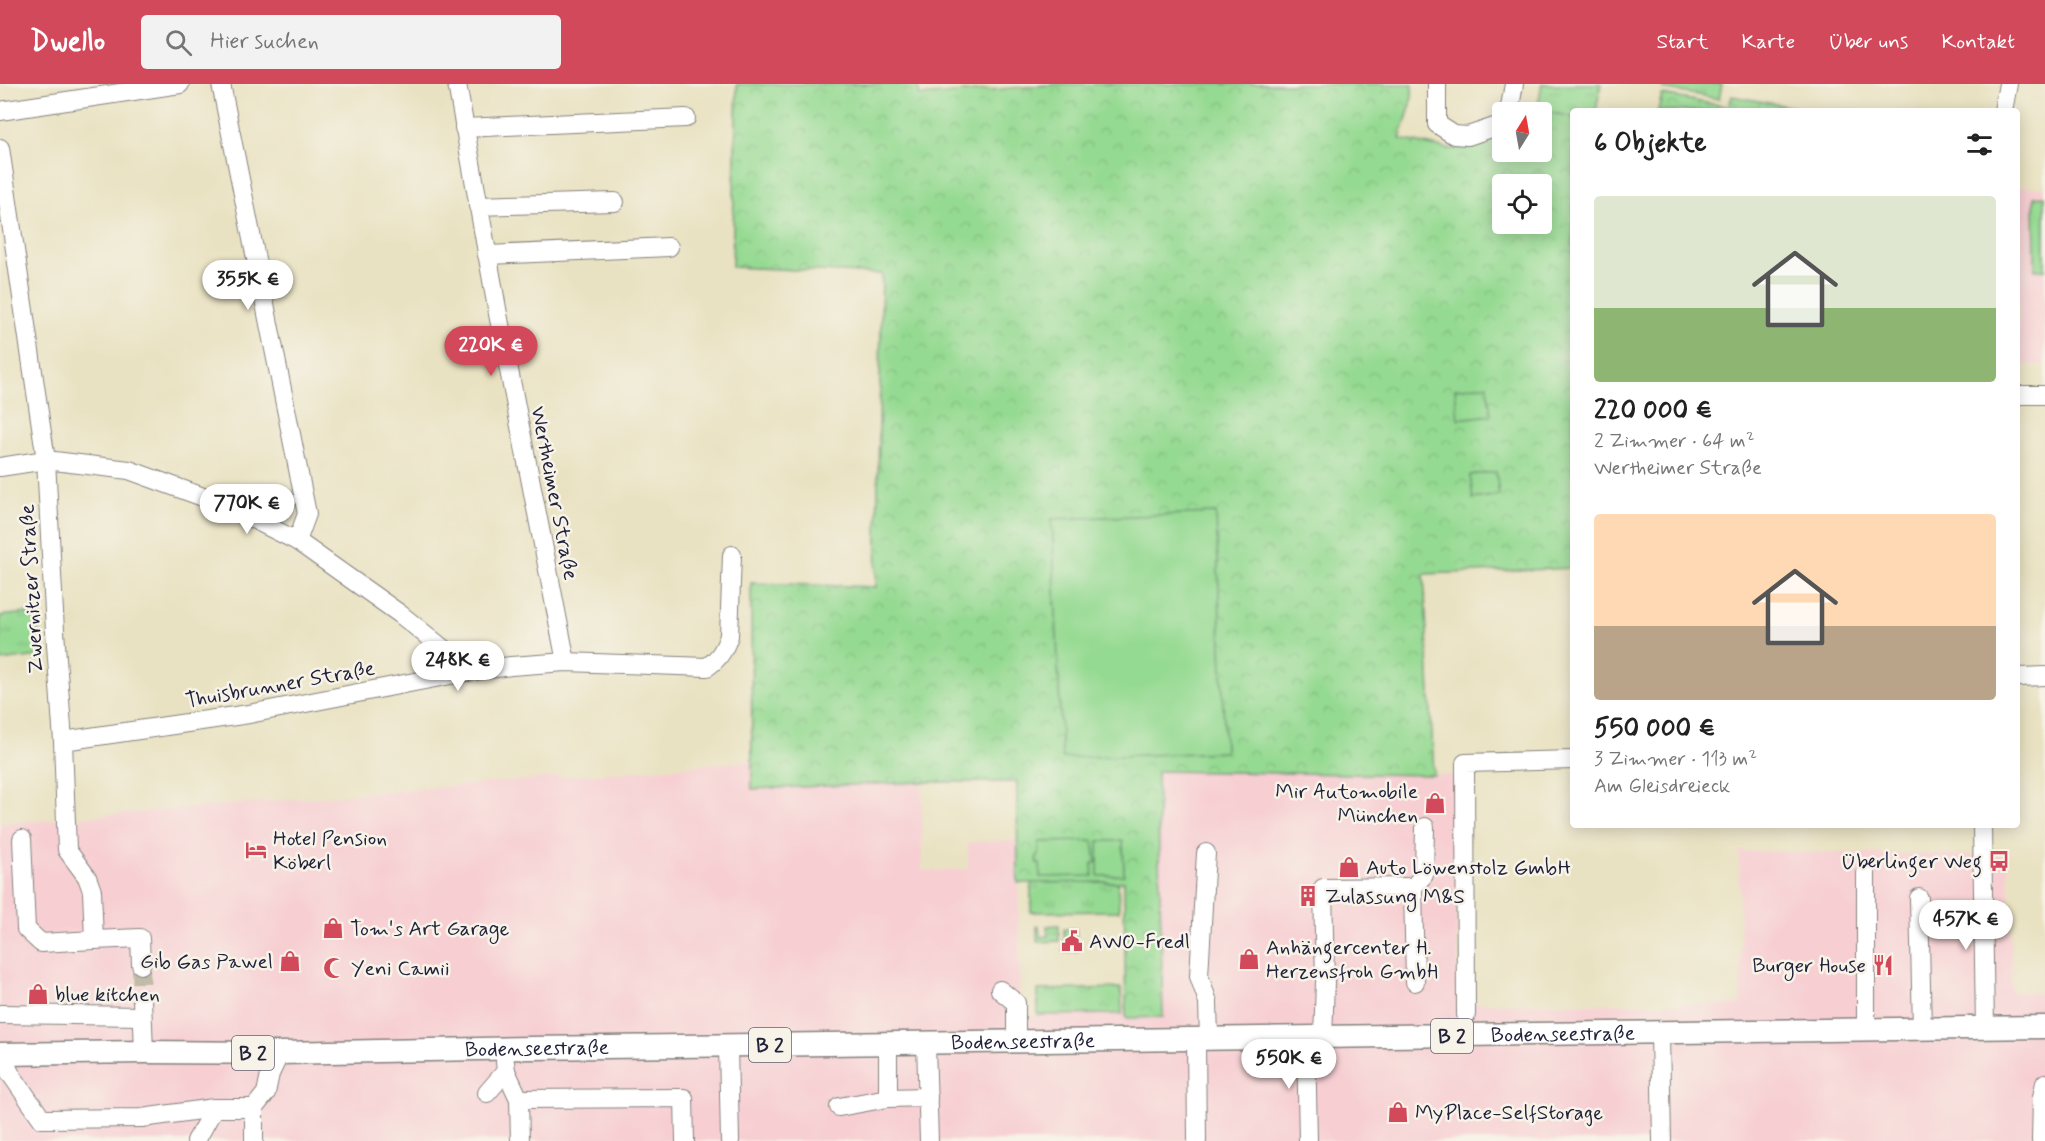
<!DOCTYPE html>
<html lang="de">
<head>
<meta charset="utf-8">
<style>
	body { margin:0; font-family:Mynerve,sans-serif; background:#f2f2f2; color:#222; height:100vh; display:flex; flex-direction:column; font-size:22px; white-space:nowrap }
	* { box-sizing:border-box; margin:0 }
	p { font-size:20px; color:#767676 }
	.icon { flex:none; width:33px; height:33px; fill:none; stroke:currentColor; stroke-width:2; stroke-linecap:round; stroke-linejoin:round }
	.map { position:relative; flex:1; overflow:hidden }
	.side { position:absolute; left:1570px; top:24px; width:450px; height:720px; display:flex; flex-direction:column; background:#fff; border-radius:6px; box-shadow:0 3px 15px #0003 }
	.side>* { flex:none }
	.needle { width:39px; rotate:11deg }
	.controls { position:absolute; left:1492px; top:18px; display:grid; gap:12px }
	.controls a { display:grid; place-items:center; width:60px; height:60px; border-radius:6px; background:#fff; box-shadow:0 3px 15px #0003; font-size:30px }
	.price { position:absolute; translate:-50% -51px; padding:0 14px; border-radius:21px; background:#fff; color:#222; font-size:20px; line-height:39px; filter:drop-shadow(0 2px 3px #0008) }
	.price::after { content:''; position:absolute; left:50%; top:36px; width:18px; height:14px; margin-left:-9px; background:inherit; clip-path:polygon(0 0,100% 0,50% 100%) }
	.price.on { background:#d1495b; color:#fff }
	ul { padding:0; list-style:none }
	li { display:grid; align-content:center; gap:12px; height:318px; padding:0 24px }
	li span { display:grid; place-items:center; height:186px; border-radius:6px; color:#555 }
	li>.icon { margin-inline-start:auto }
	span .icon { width:108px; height:108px; fill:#fffc; stroke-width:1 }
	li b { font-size:26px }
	h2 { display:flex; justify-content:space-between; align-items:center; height:72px; padding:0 24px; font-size:26px }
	header { display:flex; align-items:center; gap:36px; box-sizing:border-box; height:84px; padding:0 30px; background:#d1495b; color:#fff }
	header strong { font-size:28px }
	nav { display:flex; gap:33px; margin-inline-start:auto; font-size:21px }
	.search { width:420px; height:54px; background:#f2f2f2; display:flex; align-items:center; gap:15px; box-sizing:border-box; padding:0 21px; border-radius:6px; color:#767676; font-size:22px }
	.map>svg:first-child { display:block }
</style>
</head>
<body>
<header>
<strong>Dwello</strong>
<div class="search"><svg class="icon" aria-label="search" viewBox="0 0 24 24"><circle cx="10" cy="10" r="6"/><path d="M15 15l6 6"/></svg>Hier suchen</div>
<nav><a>Start</a><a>Karte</a><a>Über uns</a><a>Kontakt</a></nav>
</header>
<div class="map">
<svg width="2045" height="1057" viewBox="0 0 2045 1057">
	<defs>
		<pattern id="grass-tufts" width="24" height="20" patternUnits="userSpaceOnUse" patternTransform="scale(1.5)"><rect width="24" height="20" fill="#95da92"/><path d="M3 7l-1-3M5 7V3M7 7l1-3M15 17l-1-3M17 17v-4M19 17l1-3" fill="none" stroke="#80bb7f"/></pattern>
		<pattern id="park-crowns" width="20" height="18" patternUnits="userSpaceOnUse" patternTransform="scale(1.5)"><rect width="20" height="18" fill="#95da92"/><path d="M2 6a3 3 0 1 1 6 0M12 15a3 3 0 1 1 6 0" fill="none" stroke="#80bb7f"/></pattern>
	</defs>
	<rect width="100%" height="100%" fill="#f7f3e8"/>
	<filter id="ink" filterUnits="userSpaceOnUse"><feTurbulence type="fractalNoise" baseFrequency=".0167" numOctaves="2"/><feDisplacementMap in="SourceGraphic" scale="12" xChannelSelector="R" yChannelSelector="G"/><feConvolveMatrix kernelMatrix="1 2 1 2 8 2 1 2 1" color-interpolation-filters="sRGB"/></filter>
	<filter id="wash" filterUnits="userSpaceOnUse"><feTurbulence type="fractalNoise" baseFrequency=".008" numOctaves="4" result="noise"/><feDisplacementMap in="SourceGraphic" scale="24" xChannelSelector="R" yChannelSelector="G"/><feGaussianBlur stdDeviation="1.35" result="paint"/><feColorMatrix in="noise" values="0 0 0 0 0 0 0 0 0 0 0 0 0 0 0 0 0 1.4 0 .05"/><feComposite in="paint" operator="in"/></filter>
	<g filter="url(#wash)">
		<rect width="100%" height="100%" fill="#e9e2c2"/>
		<g fill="#f7cfd3">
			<polygon points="2018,103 2045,103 2045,280 2018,281"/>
			<polygon points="751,677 752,705 922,698 922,787 968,785 968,758 1018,757 1020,932 1162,929 1157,687 1456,691 1458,919 1741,920 1739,767 2008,772 2012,908 2045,909 2045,1057 0,1057 0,740"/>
		</g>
		<g fill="url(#grass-tufts)" stroke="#5c7e66" stroke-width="1.5">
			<polygon points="1542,0 1601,0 1596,27 1574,27 1573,33 1537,26"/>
			<polygon points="1664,0 1722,0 1719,15 1663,5"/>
			<polygon points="37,528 39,572 0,577 0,532"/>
			<polygon points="1118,797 1119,827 1031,828 1031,798"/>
			<polygon points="1059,841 1059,857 1037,858 1037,842 1039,842 1040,853 1048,852 1047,842"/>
			<polygon points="1064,845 1076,845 1077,867 1064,868"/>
			<polygon points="1121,904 1122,930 1038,931 1038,906"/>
		</g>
		<g fill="url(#park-crowns)" stroke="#5c7e66" stroke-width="1.5" fill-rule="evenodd">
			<path d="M737,0h180l3,12 139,-12h354l-2,20 -11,35 48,10 20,-2 35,-13v18h39v-40h-6v-2l37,7v451l-149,6 10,201 -277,-4 6,246 -37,1 -2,-136 -106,1 -1,-101h-95l-170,7 -1,-206 125,4 6,-313 -150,-7zM1503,100h39v40h-39z"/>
			<polygon points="1662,11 1729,23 1732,12 1813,27 1658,27"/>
		</g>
		<g fill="#95da92" stroke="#5c7e66" stroke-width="1.5">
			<polygon points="2045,112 2045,186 2035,186 2034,113"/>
			<polygon points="1487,301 1491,331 1458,335 1455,305"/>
			<polygon points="1496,388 1499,411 1473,415 1470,391"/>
			<polygon points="1216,429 1225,668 1062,674 1052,435"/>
			<polygon points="1093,757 1096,778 1092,779 1093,792 1040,793 1040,780 1037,780 1037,772 1039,771 1039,758"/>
			<polygon points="1098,757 1123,757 1124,791 1098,792"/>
		</g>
	</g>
	<g filter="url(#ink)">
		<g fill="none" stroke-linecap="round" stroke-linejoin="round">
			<polyline stroke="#c1bca7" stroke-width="18" stroke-dasharray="18 9" stroke-linecap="butt" points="141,881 142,915"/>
			<defs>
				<g id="minor">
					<polyline points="221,0 307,430 297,457"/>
					<polyline points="457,0 498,230 566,578"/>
					<polyline points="1437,0 1437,40 1454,51 1468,52 1503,40"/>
					<polyline points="0,27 180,0"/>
					<polyline points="2003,27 2008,0"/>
					<polyline points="1509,28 1514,0"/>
					<polyline points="464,44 686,34"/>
					<polyline points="0,64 46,376 55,547 63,657 67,766 87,793 92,807 94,856 140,854 141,881"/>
					<polyline points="478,122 615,118"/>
					<polyline points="487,171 669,163"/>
					<polyline points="2018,311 2045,311"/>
					<polyline points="0,383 46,376 129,386 225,421 297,457 321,474 400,530 456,575 466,588"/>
					<polyline points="2018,593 2045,592"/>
					<path d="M63,657l186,-27 217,-42 45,-6 55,-4 141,5c12,-8 17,-17 22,-31l3,-81"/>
					<polyline points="1982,741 1985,945"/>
					<polyline points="22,755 26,845 41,859 94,856"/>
					<polyline points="1206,769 1199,892 1208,918 1209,955"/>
					<polyline points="1866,789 1866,947"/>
					<polyline points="1413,803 1424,791 1425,743"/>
					<polyline points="1919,814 1922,946"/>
					<polyline points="1000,906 1016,919 1016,958"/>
					<polyline points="142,915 144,968"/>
					<polyline points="0,930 142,932"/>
					<polyline points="1466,931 1465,679 1574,676"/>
					<polyline points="1660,949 1662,1057"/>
					<polyline points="1323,954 1325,898 1323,804 1413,803 1415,898"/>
					<polyline points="1306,955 1308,1057"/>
					<polyline points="1196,956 1197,1057"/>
					<polyline points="888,960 888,1014"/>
					<polyline points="926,960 929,1057"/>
					<polyline points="728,962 730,1057"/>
					<polyline points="0,974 2,970 10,989 42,1035 142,1034 214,1024 254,1024"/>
					<polyline points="506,987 519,1015 520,1057"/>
					<polyline points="487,1009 506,987 505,978"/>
					<polyline points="519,1015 684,1014 685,1057"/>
					<polyline points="839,1023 888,1014 928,1013"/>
					<polyline points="196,1057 214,1024"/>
					<polyline points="254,1057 254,1024 266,1009 270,990 280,969"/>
					<polyline points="2041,1057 2042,1013 2045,999"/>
				</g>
				<g id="major">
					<path id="s1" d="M0,970l144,-2 136,1 252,-5 1513,-21"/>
				</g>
			</defs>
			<use href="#minor" stroke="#86827e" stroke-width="20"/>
			<use href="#major" stroke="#86827e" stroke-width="25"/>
			<use href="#minor" stroke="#fff" stroke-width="18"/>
			<use href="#major" stroke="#fff" stroke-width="22"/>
		</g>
	</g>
	<defs>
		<symbol id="shop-bare" viewBox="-9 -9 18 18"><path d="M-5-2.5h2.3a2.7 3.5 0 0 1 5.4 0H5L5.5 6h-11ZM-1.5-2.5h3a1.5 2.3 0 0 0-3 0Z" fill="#d1495b" stroke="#f7f3e8" stroke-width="2.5" paint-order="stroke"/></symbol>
		<symbol id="hotel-bare" viewBox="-9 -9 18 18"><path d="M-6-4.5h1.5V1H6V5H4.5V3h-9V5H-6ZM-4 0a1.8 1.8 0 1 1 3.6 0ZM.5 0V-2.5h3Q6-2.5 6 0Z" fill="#d1495b" stroke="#f7f3e8" stroke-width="2.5" paint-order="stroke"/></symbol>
		<symbol id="bus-bare" viewBox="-9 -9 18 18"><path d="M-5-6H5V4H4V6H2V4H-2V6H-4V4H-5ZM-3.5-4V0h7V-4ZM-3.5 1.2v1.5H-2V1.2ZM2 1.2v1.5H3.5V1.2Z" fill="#d1495b" stroke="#f7f3e8" stroke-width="2.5" paint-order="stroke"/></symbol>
		<symbol id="building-bare" viewBox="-9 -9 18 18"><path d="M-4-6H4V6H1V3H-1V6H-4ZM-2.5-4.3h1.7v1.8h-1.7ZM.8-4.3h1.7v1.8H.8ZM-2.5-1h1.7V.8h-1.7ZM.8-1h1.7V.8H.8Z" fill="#d1495b" stroke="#f7f3e8" stroke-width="2.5" paint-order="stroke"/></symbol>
		<symbol id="civic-bare" viewBox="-9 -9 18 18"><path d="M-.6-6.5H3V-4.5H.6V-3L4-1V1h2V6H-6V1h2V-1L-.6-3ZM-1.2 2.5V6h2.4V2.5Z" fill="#d1495b" stroke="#f7f3e8" stroke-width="2.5" paint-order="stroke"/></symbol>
		<symbol id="restaurant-bare" viewBox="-9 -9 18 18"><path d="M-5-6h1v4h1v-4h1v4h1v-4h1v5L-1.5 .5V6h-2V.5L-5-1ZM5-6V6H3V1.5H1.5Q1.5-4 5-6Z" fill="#d1495b" stroke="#f7f3e8" stroke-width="2.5" paint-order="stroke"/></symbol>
		<symbol id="mosque-bare" viewBox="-9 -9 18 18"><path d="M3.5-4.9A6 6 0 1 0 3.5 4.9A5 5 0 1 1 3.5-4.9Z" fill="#d1495b" stroke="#f7f3e8" stroke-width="2.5" paint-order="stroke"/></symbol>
	</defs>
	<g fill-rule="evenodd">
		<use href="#shop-bare" x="1420" y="704" width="30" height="30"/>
		<use href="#hotel-bare" x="241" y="751" width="30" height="30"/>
		<use href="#bus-bare" x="1984" y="762" width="30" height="30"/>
		<use href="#shop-bare" x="1334" y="768" width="30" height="30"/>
		<use href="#building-bare" x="1293" y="797" width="30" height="30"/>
		<use href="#shop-bare" x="318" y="829" width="30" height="30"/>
		<use href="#civic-bare" x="1057" y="842" width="30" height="30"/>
		<use href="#shop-bare" x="1234" y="860" width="30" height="30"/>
		<use href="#shop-bare" x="275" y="862" width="30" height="30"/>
		<use href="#restaurant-bare" x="1868" y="866" width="30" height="30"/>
		<use href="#mosque-bare" x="319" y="869" width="30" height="30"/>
		<use href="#shop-bare" x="23" y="895" width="30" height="30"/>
		<use href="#shop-bare" x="1383" y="1013" width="30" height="30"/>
	</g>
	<g text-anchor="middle" stroke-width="5" stroke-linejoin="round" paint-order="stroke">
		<g fill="#f7f3e8" stroke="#62616f" stroke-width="1.5">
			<rect x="1431" y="935" width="42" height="34" rx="4.5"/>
			<rect x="749" y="944" width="42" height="34" rx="4.5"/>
			<rect x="232" y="952" width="42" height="34" rx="4.5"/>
		</g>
		<g font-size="20" font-weight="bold" fill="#22223b">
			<text x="1452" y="959">B 2</text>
			<text x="770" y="968">B 2</text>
			<text x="253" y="976">B 2</text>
		</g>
		<g font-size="21" fill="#22223b" stroke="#f7f3e8">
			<text transform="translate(555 409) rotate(79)" y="7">Wertheimer Straße</text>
			<text transform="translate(31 505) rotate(-93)" y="7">Zwernitzer Straße</text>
			<text transform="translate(280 600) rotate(-10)" y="7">Thuisbrunner Straße</text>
			<text dy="7" stroke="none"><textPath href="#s1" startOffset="1563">Bodenseestraße</textPath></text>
			<text dy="7" stroke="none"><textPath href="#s1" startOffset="1023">Bodenseestraße</textPath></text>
			<text dy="7" stroke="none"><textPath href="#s1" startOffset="537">Bodenseestraße</textPath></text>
		</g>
		<g font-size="21" fill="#22223b" stroke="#f7f3e8" text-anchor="start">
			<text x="1418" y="714" text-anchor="end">Mir Automobile<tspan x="1418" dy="24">München</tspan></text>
			<text x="273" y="761">Hotel Pension<tspan x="273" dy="24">Köberl</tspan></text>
			<text x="1982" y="784" text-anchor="end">Überlinger Weg</text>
			<text x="1366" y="790">Auto Löwenstolz GmbH</text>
			<text x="1325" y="819">Zulassung M&amp;S</text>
			<text x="350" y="851">Tom's Art Garage</text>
			<text x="1089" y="864">AWO-Fredl</text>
			<text x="1266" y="870">Anhängercenter H.<tspan x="1266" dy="24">Herzensfroh GmbH</tspan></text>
			<text x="273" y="884" text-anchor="end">Gib Gas Pawel</text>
			<text x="1866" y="888" text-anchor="end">Burger House</text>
			<text x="351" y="891">Yeni Camii</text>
			<text x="55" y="917">blue kitchen</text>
			<text x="1415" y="1035">MyPlace-SelfStorage</text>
		</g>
	</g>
</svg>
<div class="controls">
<a><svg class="needle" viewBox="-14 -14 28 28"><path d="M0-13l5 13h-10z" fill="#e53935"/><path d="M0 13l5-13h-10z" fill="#767676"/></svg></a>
<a><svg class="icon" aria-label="locate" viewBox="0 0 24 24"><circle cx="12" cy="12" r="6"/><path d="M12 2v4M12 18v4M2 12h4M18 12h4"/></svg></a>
</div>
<b class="price" style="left:248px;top:227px">355K €</b>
<b class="price on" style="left:491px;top:293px">220K €</b>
<b class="price" style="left:247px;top:451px">770K €</b>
<b class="price" style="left:458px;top:608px">248K €</b>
<b class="price" style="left:1966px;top:867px">457K €</b>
<b class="price" style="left:1289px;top:1006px">550K €</b>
<section class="side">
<h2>6 Objekte<svg class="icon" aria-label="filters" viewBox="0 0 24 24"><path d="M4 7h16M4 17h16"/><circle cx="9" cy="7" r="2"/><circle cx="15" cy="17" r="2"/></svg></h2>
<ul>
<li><span style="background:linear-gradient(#dfe7d0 60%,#8fb573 0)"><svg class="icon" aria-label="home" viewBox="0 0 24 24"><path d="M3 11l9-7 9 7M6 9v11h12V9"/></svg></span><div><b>220 000 €</b><p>2 Zimmer · 64 m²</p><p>Wertheimer Straße</p></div></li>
<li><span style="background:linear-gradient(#ffd9b3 60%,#b9a48a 0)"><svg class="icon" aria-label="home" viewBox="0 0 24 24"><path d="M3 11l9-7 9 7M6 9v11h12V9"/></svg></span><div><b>550 000 €</b><p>3 Zimmer · 113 m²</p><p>Am Gleisdreieck</p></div></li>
</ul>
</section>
</div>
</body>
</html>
